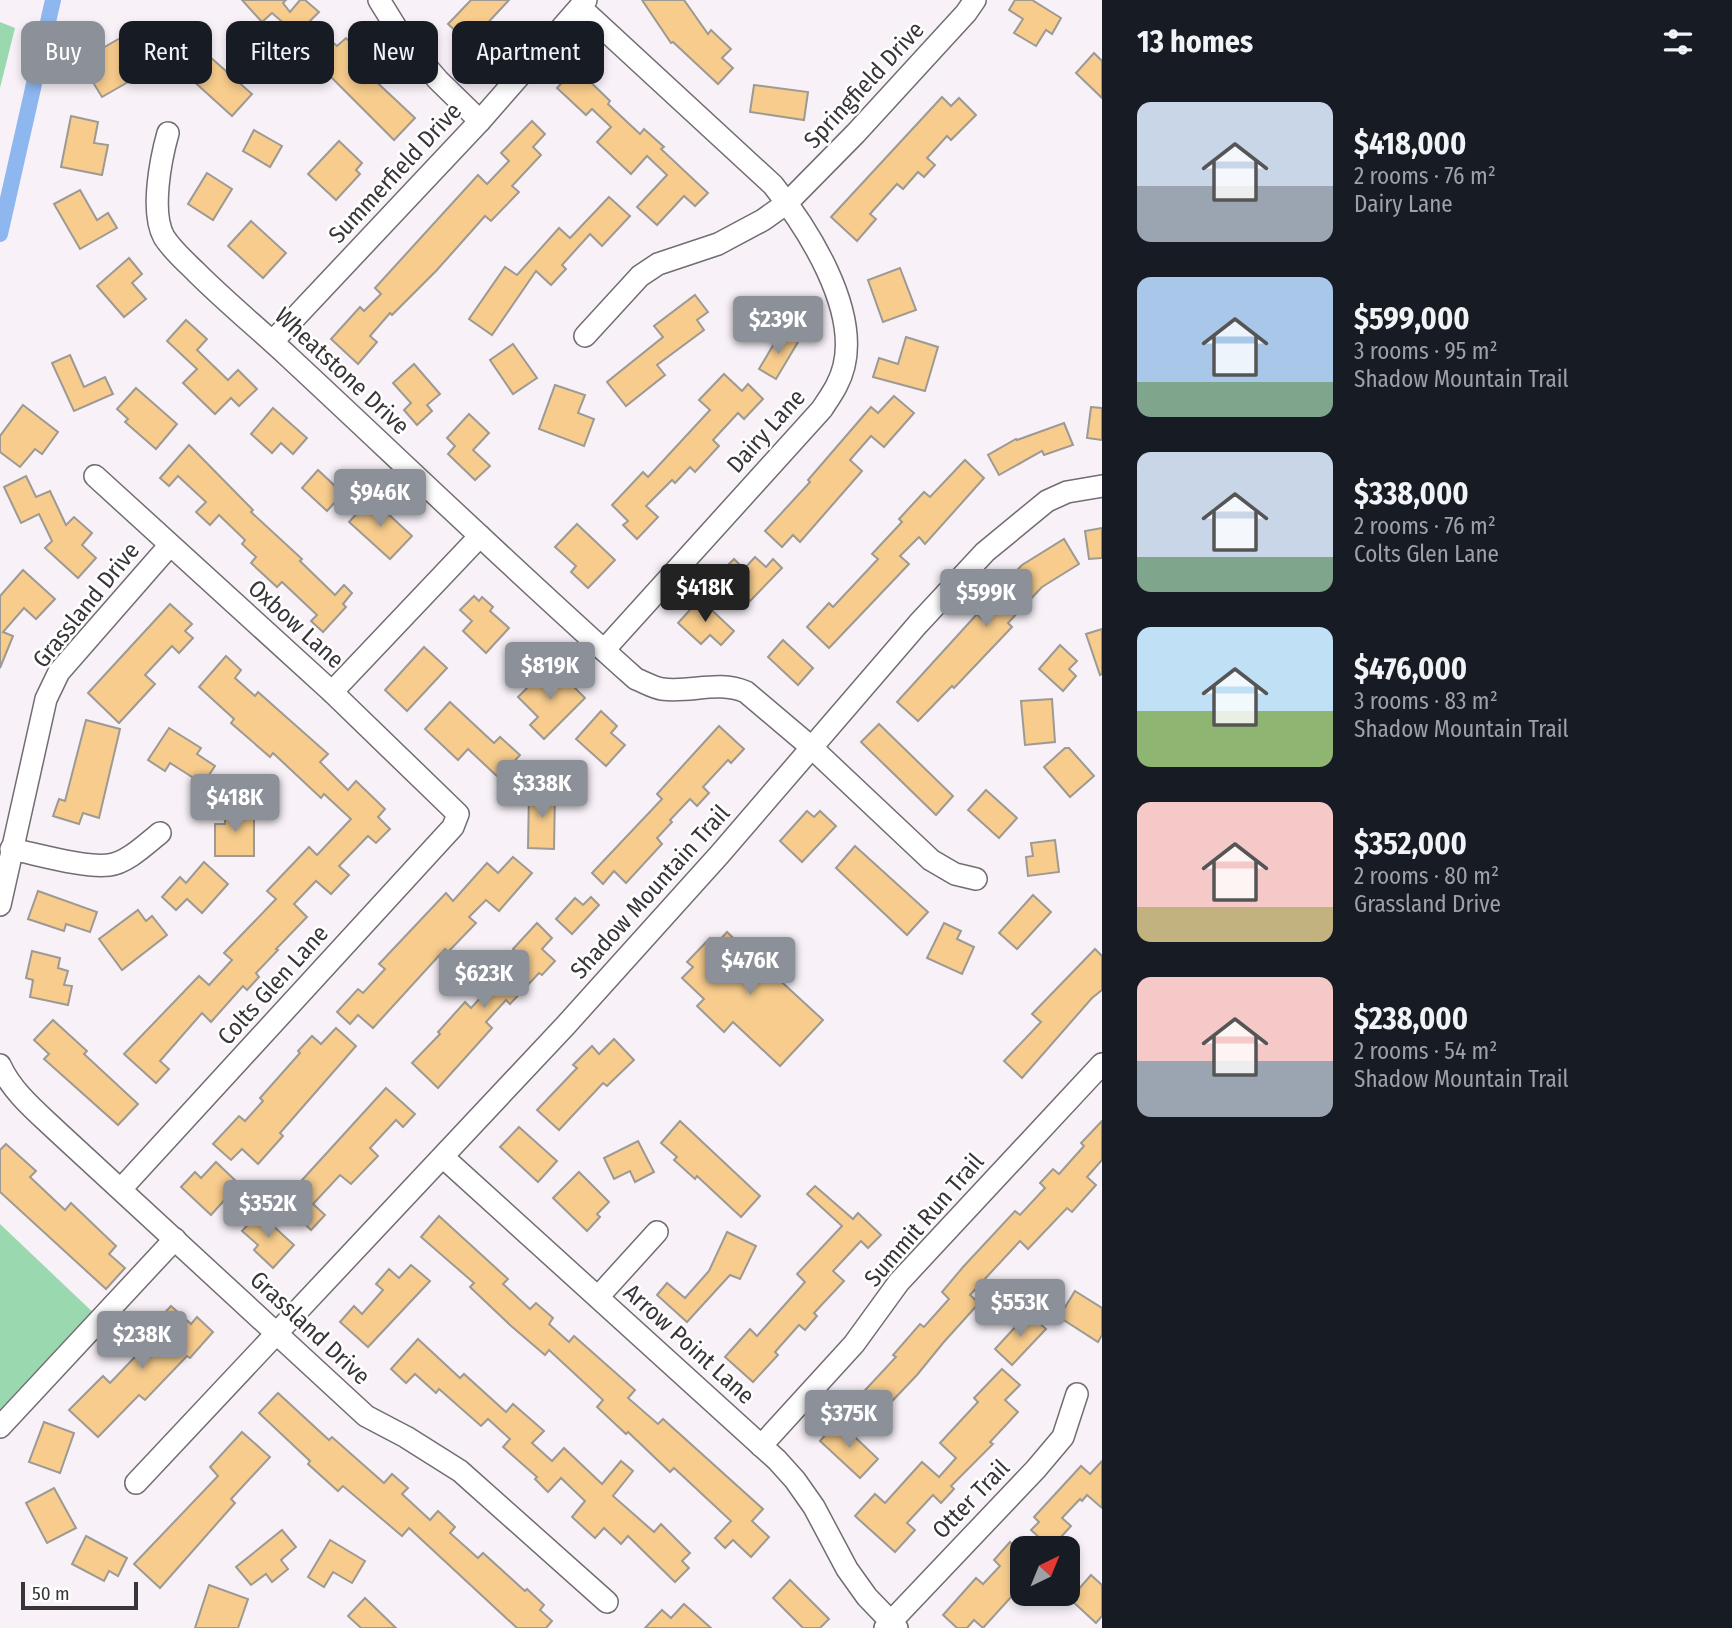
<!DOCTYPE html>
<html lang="en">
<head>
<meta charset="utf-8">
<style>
	body { margin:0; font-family:"Fira Sans Condensed",sans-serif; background:#20242c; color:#f1f3f6; height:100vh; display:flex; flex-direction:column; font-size:26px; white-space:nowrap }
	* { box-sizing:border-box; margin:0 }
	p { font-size:23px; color:#9ea1a6 }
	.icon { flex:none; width:38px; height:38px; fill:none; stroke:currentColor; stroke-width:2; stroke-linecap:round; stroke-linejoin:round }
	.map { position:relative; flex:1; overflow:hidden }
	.side { display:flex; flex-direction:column; background:#171b24; width:630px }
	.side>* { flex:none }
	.guide { position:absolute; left:21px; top:21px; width:665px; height:63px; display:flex; gap:14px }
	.needle { width:46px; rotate:43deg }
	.tools { position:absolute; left:1010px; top:1536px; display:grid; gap:14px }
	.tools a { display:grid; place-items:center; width:70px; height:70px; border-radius:14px; background:#171b24; box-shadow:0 4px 10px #0003; font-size:35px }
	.scale { position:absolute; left:21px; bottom:18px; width:117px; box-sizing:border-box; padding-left:7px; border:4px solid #373537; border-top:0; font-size:19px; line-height:24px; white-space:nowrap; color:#373537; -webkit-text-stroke:5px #fff; paint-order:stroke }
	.price { position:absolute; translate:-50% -60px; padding:0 16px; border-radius:7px; background:#8c9099; color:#fff; font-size:23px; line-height:46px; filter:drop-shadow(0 2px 4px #0008) }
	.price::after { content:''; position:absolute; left:50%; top:42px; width:21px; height:16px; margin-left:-10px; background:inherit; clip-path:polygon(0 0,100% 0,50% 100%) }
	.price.current { background:#222; color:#fff }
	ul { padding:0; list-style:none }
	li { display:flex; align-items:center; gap:21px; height:175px; padding:0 35px }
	li span { display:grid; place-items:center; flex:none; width:196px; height:140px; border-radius:14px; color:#555 }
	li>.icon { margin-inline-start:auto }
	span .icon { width:84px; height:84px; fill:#fffc; stroke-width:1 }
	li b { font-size:30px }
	h2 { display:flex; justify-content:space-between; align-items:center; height:84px; padding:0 35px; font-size:30px }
	.tag { padding:0 24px; border-radius:14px; background:#171b24; box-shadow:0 4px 10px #0003; font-size:24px; line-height:63px }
	.tag.current { background:#8c9099; color:#fff }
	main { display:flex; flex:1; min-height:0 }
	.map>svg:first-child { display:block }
</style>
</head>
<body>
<main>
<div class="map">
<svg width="1102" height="1628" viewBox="0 0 1102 1628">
	<rect width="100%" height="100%" fill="#f8f2f8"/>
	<g fill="#9ad9af">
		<polygon points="0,22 15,28 0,88"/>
		<polygon points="0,1224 100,1319 0,1427"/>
	</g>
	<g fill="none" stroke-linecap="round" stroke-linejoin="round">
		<polyline stroke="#8eb7f0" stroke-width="16" points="0,234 53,0"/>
	</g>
	<g fill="#f7cc8d" stroke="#9d9993" stroke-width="2">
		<polygon points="242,0 286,0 283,3 290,12 300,0 305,0 319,12 309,22 337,46 346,38 360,52 355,56 368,69 366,72 415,118 394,140 319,65 325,59 272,13 262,22"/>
		<polygon points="471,0 509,0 482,29 489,35 469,56 456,43 462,37 448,24"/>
		<polygon points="642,0 684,0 708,34 711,30 731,49 722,58 733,68 718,84 673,42 671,43"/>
		<polygon points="1015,0 1032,0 1061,18 1052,34 1046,30 1036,46 1014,33 1023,19 1009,10"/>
		<polygon points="136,29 154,59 145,64 149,70 102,97 80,61"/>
		<polygon points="1094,53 1102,61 1102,98 1076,73"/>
		<polygon points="209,56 252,94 232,116 190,78"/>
		<polygon points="576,68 610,101 608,104 640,134 644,129 664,147 661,149 708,193 695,206 684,196 657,225 637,207 667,175 647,156 631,174 597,142 611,127 592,109 586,115 557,88"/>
		<polygon points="754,85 808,92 804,120 750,112"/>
		<polygon points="942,97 951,106 959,98 976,115 951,140 947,136 927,158 935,165 924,177 918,172 903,189 897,184 870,214 876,219 857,241 831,217"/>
		<polygon points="71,116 98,122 94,143 108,145 102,175 61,167"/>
		<polygon points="532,121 545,134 533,147 541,155 512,186 519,192 491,221 485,216 437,270 392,315 390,313 370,336 377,342 358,364 331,339 360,307 364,311 381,294 375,288 478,175 487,184 509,161 501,153"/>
		<polygon points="254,130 282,146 270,167 243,151"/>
		<polygon points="339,141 362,163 356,170 360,174 336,200 308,174"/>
		<polygon points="207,173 232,189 213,220 188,204"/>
		<polygon points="80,190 97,220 108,213 117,228 80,249 54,204"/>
		<polygon points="609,197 630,216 602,246 590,234 562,265 566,269 551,285 536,271 492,335 469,319 505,267 517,275 559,228 570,238"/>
		<polygon points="251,221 286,253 263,278 228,246"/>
		<polygon points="129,258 142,274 132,283 146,299 124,317 97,286"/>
		<polygon points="900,268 916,310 883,322 868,280"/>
		<polygon points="695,295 708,312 697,320 704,330 657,365 665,375 626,406 607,382 663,337 654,326"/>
		<polygon points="186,320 207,339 197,350 228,380 238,370 257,389 239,406 231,398 215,414 183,383 197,369 167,341"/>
		<polygon points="781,332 798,342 776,379 759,369"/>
		<polygon points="906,337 938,347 925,391 873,377 879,358 898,364"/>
		<polygon points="513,344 537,378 513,394 490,360"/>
		<polygon points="70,355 84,387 105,377 113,394 74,411 52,363"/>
		<polygon points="414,364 440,394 427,405 432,411 417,425 404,410 411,403 393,383"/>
		<polygon points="724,374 742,391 748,384 763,399 744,419 738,413 713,440 719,446 695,472 690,467 675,483 672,480 646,506 658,517 637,539 623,525 628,521 612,505 643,472 648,477 710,410 699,400"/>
		<polygon points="555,385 585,395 578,413 594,419 584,446 539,429"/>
		<polygon points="136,388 177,424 156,449 125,422 128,419 117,409"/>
		<polygon points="894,396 914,413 884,447 871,436 850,460 862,471 800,542 793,535 782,547 765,531 810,482 808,480 871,407 878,413"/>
		<polygon points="23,405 58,432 42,454 35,449 20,467 0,452 0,436"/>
		<polygon points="1091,407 1102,408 1102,440 1087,438"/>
		<polygon points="273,408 307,438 293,454 281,443 272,453 251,434"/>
		<polygon points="469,414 489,433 473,450 490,466 475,480 448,454 455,446 447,438"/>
		<polygon points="1064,423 1073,445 1044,455 1042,451 999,475 988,455 1016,439 1017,440"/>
		<polygon points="189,445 253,510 251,512 302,559 300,561 335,595 344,585 352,593 343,604 346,607 323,632 311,621 317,615 282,582 277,587 251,563 256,557 242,544 245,540 219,515 210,525 196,512 206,502 178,476 169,486 160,478"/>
		<polygon points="965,460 984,478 925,544 919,537 900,556 909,564 829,648 807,627 829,603 833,607 878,559 872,554 902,522 899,519 924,492 930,497"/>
		<polygon points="318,470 334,485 346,472 355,480 327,511 302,488"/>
		<polygon points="26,476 36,497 50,491 66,525 74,517 92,533 82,545 96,558 78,578 45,548 52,541 39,514 21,523 4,487"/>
		<polygon points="371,498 412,536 390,559 349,522"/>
		<polygon points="577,524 615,560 588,588 571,572 576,566 555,547"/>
		<polygon points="1102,528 1102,558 1089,559 1085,531"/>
		<polygon points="1064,539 1079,564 1042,587 1008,623 1012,627 954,688 952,686 918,721 897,702 977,614 983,620 1001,600 994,594 1022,565"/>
		<polygon points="755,557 766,567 773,559 782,568 750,601 720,573 734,559 744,569"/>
		<polygon points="23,570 55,599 36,619 24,608 3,632 13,636 0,668 0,596"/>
		<polygon points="474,596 479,601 482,597 493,607 490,611 509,628 486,653 463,631 472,621 460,610"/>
		<polygon points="700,599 734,631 721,645 710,635 701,644 678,623"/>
		<polygon points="170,604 192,624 185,631 193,638 179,653 172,646 145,675 155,684 119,723 88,693"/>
		<polygon points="1102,629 1102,674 1100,675 1086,634"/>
		<polygon points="783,640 813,668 798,685 768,657"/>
		<polygon points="1060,645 1077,661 1069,669 1076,676 1063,691 1039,669"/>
		<polygon points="424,647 447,668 407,711 385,690"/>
		<polygon points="226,656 241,670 235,678 255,696 258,692 328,754 320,762 348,790 356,781 385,809 378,817 390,829 376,843 368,836 339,866 349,875 331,894 316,881 294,904 307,917 276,949 278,950 256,973 259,977 247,990 243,986 211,1022 202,1013 160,1061 169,1069 156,1083 124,1054 199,976 209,985 232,960 224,953 276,899 267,891 309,847 317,855 351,819 324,794 321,798 273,753 270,757 231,723 234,719 199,687"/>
		<polygon points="551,672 559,680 563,676 585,698 544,739 530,725 538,717 518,697 542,673 546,677"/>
		<polygon points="1052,699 1055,742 1025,745 1021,701"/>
		<polygon points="450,702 494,743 500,737 520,755 499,778 468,749 458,760 425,729"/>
		<polygon points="601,711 617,726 611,733 625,745 606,766 576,739"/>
		<polygon points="86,720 120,729 99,818 83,813 79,824 53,816 59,799 65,801"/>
		<polygon points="879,724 953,796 936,815 861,742"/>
		<polygon points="719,726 744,749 731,763 728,760 703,787 709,793 697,806 690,799 670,820 672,822 657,838 662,844 626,883 614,871 603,884 592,873 662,799 657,794"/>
		<polygon points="169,728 201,748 197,754 215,766 203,784 170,763 165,771 148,760"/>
		<polygon points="1065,748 1069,748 1094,776 1070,797 1044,767"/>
		<polygon points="986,790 1017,818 999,838 968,810"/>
		<polygon points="529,791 555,792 554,849 528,848"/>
		<polygon points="225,806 244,806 244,817 254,817 254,856 215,856 215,824 225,824"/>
		<polygon points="807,811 814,817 820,811 836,826 802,862 780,841"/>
		<polygon points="1055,840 1059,872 1028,876 1026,857 1033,856 1031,843"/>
		<polygon points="855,846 928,912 907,935 836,868"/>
		<polygon points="513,857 532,873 499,911 486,900 469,917 476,923 448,952 445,949 373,1028 358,1015 350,1024 337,1012 358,989 363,993 385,969 379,964 446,893 453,901 487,863 498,873"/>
		<polygon points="204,862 228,884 202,913 187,899 176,910 162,897 180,877 186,883"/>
		<polygon points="38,891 97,912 90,932 66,924 64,931 28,919"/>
		<polygon points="1033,895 1051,912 1017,949 999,933"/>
		<polygon points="591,897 599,905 572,934 556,919 575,898 583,905"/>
		<polygon points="138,910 146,921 152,916 167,935 122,970 99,939"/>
		<polygon points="537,923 552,938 542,949 555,961 542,975 539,973 510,1004 506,1000 486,1022 492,1028 438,1088 412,1063 440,1034 438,1032 465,1002 471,1008 520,955 513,949"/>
		<polygon points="944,923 961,931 957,939 974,947 962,974 927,958"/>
		<polygon points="727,932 749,953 756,945 780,967 773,974 823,1020 780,1066 733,1022 724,1032 697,1006 704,999 682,978 693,967 687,962 710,938 716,944"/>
		<polygon points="1095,949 1102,956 1102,990 1092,998 1022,1078 1004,1061 1041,1022 1032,1014"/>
		<polygon points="32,951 60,958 58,968 68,971 64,985 72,986 68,1005 30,997 33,980 26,978"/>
		<polygon points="53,1020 87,1051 84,1054 138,1104 118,1125 44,1059 49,1054 34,1040"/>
		<polygon points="336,1028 356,1046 280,1133 283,1136 258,1164 242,1149 231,1160 213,1144 239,1116 245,1121 263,1101 260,1098 300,1053 298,1051 312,1036 321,1044"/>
		<polygon points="614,1039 634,1060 607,1086 603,1083 559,1130 537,1110 577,1068 573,1065 592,1046 599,1054"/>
		<polygon points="386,1088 415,1114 403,1127 396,1120 370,1148 378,1156 351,1184 340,1175 313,1204 325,1215 311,1230 282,1202"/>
		<polygon points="680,1121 760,1196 741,1217 697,1176 695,1179 674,1160 677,1157 661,1143"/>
		<polygon points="1102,1121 1102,1160 1087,1177 1096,1185 1072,1212 1067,1208 1028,1249 1020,1241 970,1295 979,1303 943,1343 917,1375 875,1419 855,1401 896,1357 893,1355 920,1324 924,1327 949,1299 942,1292 963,1267 1015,1211 1020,1215 1045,1188 1040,1183 1053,1169 1059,1174 1084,1146 1081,1143"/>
		<polygon points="519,1127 557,1161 538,1182 500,1147"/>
		<polygon points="638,1141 654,1172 635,1182 630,1171 614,1179 604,1158"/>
		<polygon points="6,1144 36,1171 30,1177 65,1210 71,1203 116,1246 109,1254 125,1268 106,1289 0,1192 0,1150"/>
		<polygon points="216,1162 239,1184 211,1215 181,1187 195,1172 201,1178"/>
		<polygon points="579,1172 609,1202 597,1214 600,1217 587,1231 553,1198"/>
		<polygon points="815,1186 853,1219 858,1213 881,1235 868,1248 861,1241 833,1271 844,1281 814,1313 817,1316 805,1330 799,1325 775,1352 778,1355 753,1382 725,1357 750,1329 757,1336 805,1282 797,1274 842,1226 807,1194"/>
		<polygon points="259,1213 294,1245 273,1268 254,1250 258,1245 242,1231"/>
		<polygon points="439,1216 508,1279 503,1284 530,1309 536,1303 553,1318 549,1324 569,1342 574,1336 635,1390 628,1398 658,1424 663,1419 763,1509 752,1521 769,1537 751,1557 733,1540 725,1548 715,1538 731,1521 674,1468 670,1472 628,1432 626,1434 597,1407 603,1400 549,1350 545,1355 510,1325 470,1287 474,1283 421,1237"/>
		<polygon points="727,1232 756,1246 740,1279 730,1275 687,1322 657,1295 667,1283 685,1298 709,1271"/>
		<polygon points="411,1265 430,1281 368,1347 340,1322 354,1306 362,1314 383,1290 376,1284 389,1269 399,1278"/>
		<polygon points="1075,1291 1102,1308 1102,1335 1098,1342 1059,1317"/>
		<polygon points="171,1306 191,1324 197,1317 213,1332 190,1358 187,1356 145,1400 139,1395 98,1437 69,1410 103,1376 110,1383 154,1337 147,1332"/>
		<polygon points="1028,1313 1046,1329 1012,1365 995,1349"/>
		<polygon points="418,1339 460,1378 464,1374 506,1412 513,1404 544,1431 532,1443 552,1461 564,1448 602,1484 621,1461 633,1471 613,1496 654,1532 661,1524 690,1553 682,1561 689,1568 675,1582 628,1536 621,1544 604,1528 595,1538 572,1517 585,1501 561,1478 548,1492 535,1479 537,1477 503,1447 510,1439 488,1419 481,1426 439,1389 436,1393 415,1374 406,1383 391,1369"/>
		<polygon points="1002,1369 1020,1385 1005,1400 1018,1412 990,1442 993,1444 951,1486 954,1489 941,1503 933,1495 907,1523 915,1530 895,1552 855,1516 875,1494 885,1503 922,1462 939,1477 956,1458 940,1443 978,1402 974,1398"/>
		<polygon points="278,1393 329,1440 332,1437 384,1483 392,1474 408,1488 402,1494 430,1520 438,1511 455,1527 450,1533 478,1558 483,1553 525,1591 527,1589 544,1605 540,1610 552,1621 546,1628 517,1628 409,1528 402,1536 343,1486 338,1491 308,1464 310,1461 259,1413"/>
		<polygon points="838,1421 878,1459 860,1478 820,1441"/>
		<polygon points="44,1422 74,1433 60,1473 29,1462"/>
		<polygon points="242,1432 270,1457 231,1499 235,1503 160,1588 134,1564 218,1476 210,1467"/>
		<polygon points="1102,1461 1102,1508 1087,1495 1082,1501 1080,1499 1062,1518 1071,1526 1051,1548 1031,1530 1039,1522 1034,1517 1081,1466 1090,1474"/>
		<polygon points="54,1488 76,1528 47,1543 26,1503"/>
		<polygon points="282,1530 296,1547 281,1560 288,1569 272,1582 266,1574 251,1585 236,1567"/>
		<polygon points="86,1536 127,1558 118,1576 109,1571 104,1581 72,1564"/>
		<polygon points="330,1540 365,1561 352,1583 333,1572 324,1587 308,1577"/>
		<polygon points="1010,1542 1022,1553 1022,1593 1015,1600 1011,1597 983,1628 974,1620 967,1628 957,1628 943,1615 976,1578 983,1584 1000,1566 994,1560"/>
		<polygon points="1091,1575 1102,1585 1102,1616 1096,1623 1070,1599"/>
		<polygon points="790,1580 829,1619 820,1628 803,1628 773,1598"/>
		<polygon points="209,1585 248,1599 238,1628 195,1628"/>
		<polygon points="365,1598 396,1628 361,1628 348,1616"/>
		<polygon points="684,1604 711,1628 645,1628 662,1610 671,1618"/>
	</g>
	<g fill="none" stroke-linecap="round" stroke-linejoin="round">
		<defs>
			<g id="minor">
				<polyline points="379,0 405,42 438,80 480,121"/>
				<path d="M580,7l193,178c35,44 85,122 71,181 -4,17 -13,29 -22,43l-218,241"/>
				<path d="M168,133c-7,25 -18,79 -4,104 8,13 21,24 32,35 30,30 63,57 94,86 115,107 228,216 346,321 8,3 18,9 26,10 29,4 56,-9 84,3l65,55 120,113 24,14 21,5"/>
				<polyline points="585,336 640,276 658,264 718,244 763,220 787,203 856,133 966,13 975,0"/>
				<polyline points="273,341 480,121 586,0"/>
				<polyline points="95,476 332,692 458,814 453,827 121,1189"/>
				<polyline points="332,692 480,536"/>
				<path d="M11,849c26,5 73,19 98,16 18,-2 37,-21 51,-32"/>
				<polyline points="0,905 46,699 59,672 170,545"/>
				<path d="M0,1065c12,27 37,47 59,68l307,283 40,21 54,34 147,131"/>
				<polyline points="443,1157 777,1460 795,1480 814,1507 847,1569 867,1597 897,1628"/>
				<polyline points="598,1297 657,1232"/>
				<polyline points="0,1427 175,1239"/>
				<polyline points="761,1446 854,1344 899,1282 1102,1064"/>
				<polyline points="136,1483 566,1025 720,854 918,624 985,552 1047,501 1067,492 1102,486"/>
				<polyline points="885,1628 1036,1469 1063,1437 1077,1394"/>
			</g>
		</defs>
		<use href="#minor" stroke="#726d72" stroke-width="24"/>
		<use href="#minor" stroke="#fff" stroke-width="21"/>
	</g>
	<g text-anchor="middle" stroke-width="5" stroke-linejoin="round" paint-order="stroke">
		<g font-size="24" fill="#373537" stroke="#fff">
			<text transform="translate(864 85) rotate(-47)" y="8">Springfield Drive</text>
			<text transform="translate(395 173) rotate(-47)" y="8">Summerfield Drive</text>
			<text transform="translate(342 371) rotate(43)" y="8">Wheatstone Drive</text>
			<text transform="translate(766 431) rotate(-48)" y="8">Dairy Lane</text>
			<text transform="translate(86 605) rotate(-51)" y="8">Grassland Drive</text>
			<text transform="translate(296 624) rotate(42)" y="8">Oxbow Lane</text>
			<text transform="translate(650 892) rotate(-48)" y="8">Shadow Mountain Trail</text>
			<text transform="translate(273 985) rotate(-48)" y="8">Colts Glen Lane</text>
			<text transform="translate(924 1220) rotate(-49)" y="8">Summit Run Trail</text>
			<text transform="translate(310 1328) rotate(43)" y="8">Grassland Drive</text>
			<text transform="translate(689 1344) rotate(42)" y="8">Arrow Point Lane</text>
			<text transform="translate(971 1499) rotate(-46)" y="8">Otter Trail</text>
		</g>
	</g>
</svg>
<div class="tools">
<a><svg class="needle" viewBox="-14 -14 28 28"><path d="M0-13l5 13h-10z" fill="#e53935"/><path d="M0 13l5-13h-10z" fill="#9ea1a6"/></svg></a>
</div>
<div class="scale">50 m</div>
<b class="price" style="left:778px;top:356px">$239K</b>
<b class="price" style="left:380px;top:529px">$946K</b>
<b class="price current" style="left:705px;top:624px">$418K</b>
<b class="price" style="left:986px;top:629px">$599K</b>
<b class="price" style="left:550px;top:702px">$819K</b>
<b class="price" style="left:542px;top:820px">$338K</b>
<b class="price" style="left:235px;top:834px">$418K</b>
<b class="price" style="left:750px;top:997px">$476K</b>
<b class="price" style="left:484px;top:1010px">$623K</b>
<b class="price" style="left:268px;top:1240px">$352K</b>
<b class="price" style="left:1020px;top:1339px">$553K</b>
<b class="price" style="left:142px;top:1371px">$238K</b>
<b class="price" style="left:849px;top:1450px">$375K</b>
<div class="guide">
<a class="tag current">Buy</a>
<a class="tag">Rent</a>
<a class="tag">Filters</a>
<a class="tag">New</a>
<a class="tag">Apartment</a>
</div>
</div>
<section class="side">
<h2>13 homes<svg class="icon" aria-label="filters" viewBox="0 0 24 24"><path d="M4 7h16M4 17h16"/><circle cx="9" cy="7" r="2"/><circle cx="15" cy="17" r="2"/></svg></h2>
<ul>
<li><span style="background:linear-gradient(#c9d6e8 60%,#9aa5b1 0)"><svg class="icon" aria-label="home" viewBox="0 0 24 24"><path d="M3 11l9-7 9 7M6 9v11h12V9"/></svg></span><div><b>$418,000</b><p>2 rooms · 76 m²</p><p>Dairy Lane</p></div></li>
<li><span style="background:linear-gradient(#a9c7e8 75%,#7fa58c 0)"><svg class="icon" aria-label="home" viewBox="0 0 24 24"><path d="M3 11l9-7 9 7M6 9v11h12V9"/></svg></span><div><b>$599,000</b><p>3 rooms · 95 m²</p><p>Shadow Mountain Trail</p></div></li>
<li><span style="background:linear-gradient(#c9d6e8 75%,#7fa58c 0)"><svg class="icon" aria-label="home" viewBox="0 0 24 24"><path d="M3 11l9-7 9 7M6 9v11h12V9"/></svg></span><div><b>$338,000</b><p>2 rooms · 76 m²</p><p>Colts Glen Lane</p></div></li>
<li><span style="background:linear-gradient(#bfe0f5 60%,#8fb573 0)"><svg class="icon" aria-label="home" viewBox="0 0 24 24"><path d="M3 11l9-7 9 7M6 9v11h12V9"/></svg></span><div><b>$476,000</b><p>3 rooms · 83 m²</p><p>Shadow Mountain Trail</p></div></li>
<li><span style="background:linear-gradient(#f6c9c9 75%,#c2b280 0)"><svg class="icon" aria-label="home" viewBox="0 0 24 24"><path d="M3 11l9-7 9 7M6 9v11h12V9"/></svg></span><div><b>$352,000</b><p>2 rooms · 80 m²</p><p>Grassland Drive</p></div></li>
<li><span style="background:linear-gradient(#f6c9c9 60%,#9aa5b1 0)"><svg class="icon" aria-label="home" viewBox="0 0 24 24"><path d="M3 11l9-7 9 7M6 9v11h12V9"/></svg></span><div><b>$238,000</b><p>2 rooms · 54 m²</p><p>Shadow Mountain Trail</p></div></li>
</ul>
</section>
</main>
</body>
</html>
